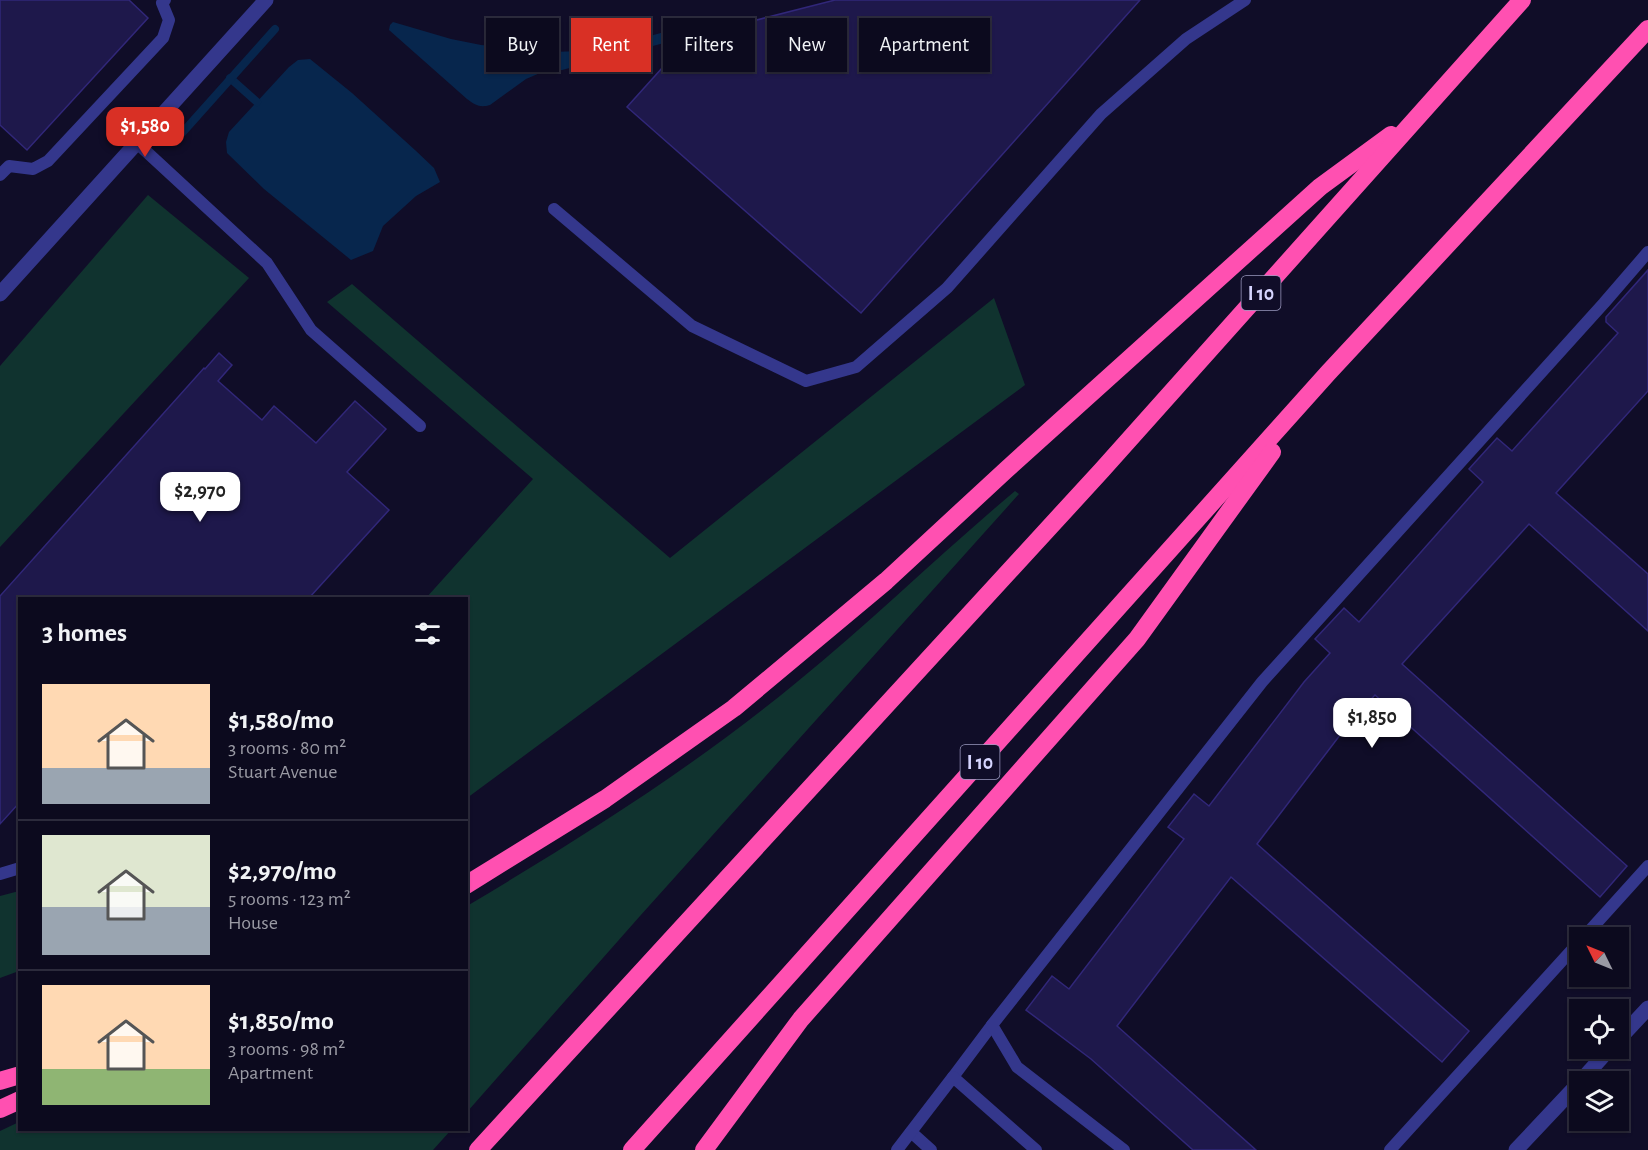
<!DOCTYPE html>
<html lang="en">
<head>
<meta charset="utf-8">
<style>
	body { margin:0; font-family:"Alegreya Sans",sans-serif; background:#151327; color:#f1f3f6; height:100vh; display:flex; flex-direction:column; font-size:22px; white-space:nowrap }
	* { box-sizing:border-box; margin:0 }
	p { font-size:20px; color:#9a9aa4 }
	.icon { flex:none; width:33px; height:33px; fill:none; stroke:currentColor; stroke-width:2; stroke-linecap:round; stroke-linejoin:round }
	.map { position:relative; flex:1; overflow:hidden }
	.side { position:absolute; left:18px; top:597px; width:450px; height:534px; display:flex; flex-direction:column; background:#0c0a1e; border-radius:0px; box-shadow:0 2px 4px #0004,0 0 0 2px #2c2b3c }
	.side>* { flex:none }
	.hud { position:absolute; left:486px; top:18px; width:570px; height:54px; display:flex; gap:12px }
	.needle { width:39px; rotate:313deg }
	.controls { position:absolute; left:1569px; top:927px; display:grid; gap:12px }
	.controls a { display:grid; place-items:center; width:60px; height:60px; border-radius:0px; background:#0c0a1e; box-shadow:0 2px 4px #0004,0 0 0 2px #2c2b3c; font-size:30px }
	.price { position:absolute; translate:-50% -51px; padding:0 14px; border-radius:12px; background:#fff; color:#222; font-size:20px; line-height:39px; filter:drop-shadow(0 2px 3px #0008) }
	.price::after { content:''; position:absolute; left:50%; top:36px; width:18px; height:14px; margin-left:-9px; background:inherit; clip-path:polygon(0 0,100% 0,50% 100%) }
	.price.current { background:#d93025; color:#fff }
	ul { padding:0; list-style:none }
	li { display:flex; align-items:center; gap:18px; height:150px; padding:0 24px }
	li+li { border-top:2px solid #2c2b3c }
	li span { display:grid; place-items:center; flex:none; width:168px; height:120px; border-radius:0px; color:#555 }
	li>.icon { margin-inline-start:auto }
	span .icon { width:72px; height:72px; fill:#fffc; stroke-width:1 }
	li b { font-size:26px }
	h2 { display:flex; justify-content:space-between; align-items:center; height:72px; padding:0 24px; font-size:26px }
	.pill { padding:0 21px; border-radius:0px; background:#0c0a1e; box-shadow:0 2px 4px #0004,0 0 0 2px #2c2b3c; font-size:21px; line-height:54px }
	.pill.current { background:#d93025; color:#fff }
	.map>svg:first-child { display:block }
</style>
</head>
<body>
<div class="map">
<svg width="1648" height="1150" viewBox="0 0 1648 1150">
	<rect width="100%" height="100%" fill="#100d28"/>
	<g fill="#10332f">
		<polygon points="148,195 249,278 0,547 0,366"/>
		<polygon points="352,284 670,558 994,298 1025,385 467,798 466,598 426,598 533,479 327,302"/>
		<path d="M1015,491l4,3 -379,422 -173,196v-206c114,-68 227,-139 330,-224 75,-61 144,-129 218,-191z"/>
		<polygon points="19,891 19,971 0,978 0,896"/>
		<polygon points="19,1122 20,1130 451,1130 433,1150 0,1150 0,1131"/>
	</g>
	<g fill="#07264d">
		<path d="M393,22l58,17 30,6 70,7 32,-1 63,-14 37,-10 6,1 -1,5 -5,5 -121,32 -22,3 -14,6 -36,26c-10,3 -15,0 -23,-6l-78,-69 1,-5z"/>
		<polygon points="310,59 352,93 415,150 434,168 440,182 416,196 383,226 373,251 351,260 264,189 227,153 226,142 229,132 289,67 298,60"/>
	</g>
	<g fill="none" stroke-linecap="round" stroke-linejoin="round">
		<g stroke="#07264d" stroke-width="8">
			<polyline points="230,78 257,102"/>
			<polyline points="183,132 275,29"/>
		</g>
	</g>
	<g fill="#1e184b" stroke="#312779" stroke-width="1.5">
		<polygon points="0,0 129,0 148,18 27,150 0,125"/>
		<polygon points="835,0 1140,0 861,313 627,107 690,37"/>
		<polygon points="1648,270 1648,391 1556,493 1648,574 1648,631 1529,524 1402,664 1627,866 1600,897 1375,695 1350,722 1257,844 1469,1031 1442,1062 1231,877 1117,1026 1256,1150 1193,1150 1091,1059 1026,1010 1052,976 1069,989 1184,839 1168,827 1194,794 1209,806 1304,682 1330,653 1315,639 1344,608 1359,622 1483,482 1469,469 1497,438 1512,451 1618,333 1606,322 1606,317"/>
		<polygon points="219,353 232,365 218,381 262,420 274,406 316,443 355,401 386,429 347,472 389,510 309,598 20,598 20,802 0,824 0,596 204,368 205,369"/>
	</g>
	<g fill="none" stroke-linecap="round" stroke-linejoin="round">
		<g stroke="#34378c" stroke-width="12">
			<polyline points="137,143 267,263 311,330 420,426"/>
			<polyline points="0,175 9,166 33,169 48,161 163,38 169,20 162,3 165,0"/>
			<polyline points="554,209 692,326 806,381 856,367 947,288 1101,114 1186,39 1245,0"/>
			<polyline points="0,874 20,868"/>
			<polyline points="1583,938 1648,866"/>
			<polyline points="953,1077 992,1025"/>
			<polyline points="911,1132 931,1150"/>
			<polyline points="897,1150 953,1077 1036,1150"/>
			<polyline points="1124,1150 1017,1067 992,1025 1262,682 1604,303 1648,252"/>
			<polyline points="1390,1150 1580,941"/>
		</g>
		<g stroke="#34378c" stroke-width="15">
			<polyline points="0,294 266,0"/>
			<polyline points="1618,1040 1648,1008"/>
			<polyline points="1580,1082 1610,1048"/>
			<polyline points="1516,1150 1580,1082"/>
		</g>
		<g stroke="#ff50b1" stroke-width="18">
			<polyline points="466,885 605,799 734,708 886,581 1006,470 1320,187 1391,135"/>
			<polyline points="0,1081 20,1075"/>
			<polyline points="0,1109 20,1100"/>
			<polyline points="478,1150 1102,470 1522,0"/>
			<polyline points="632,1150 1328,373 1648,29"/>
			<polyline points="704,1150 801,1019 1137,639 1272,452"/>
		</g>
	</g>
	<g text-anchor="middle" stroke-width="4.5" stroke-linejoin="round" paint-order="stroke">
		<g fill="#100d28" stroke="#9b99be" stroke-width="1.5">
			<rect x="1241.5" y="276" width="39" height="34" rx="4.5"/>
			<rect x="960.5" y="745" width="39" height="34" rx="4.5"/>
		</g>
		<g font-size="20" font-weight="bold" fill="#d6d5ff">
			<text x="1261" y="300">I 10</text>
			<text x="980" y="769">I 10</text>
		</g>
	</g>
</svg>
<div class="controls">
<a><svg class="needle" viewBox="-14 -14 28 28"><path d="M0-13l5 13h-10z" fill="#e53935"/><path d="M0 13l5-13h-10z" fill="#9a9aa4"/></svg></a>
<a><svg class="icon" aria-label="locate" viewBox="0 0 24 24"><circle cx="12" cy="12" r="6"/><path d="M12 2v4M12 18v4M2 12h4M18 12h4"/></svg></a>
<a><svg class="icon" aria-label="layers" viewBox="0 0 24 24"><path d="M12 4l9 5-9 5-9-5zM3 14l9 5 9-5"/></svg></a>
</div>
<b class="price current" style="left:145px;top:158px">$1,580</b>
<b class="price" style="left:200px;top:523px">$2,970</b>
<b class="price" style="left:1372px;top:749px">$1,850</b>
<div class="hud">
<a class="pill">Buy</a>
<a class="pill current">Rent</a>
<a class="pill">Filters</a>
<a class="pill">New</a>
<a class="pill">Apartment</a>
</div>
<section class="side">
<h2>3 homes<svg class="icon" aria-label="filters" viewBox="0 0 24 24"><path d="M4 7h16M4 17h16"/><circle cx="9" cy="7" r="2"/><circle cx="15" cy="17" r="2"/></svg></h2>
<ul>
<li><span style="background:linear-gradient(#ffd9b3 70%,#9aa5b1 0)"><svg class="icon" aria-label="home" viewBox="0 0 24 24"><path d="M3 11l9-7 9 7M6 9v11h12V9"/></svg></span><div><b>$1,580/mo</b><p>3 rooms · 80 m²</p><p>Stuart Avenue</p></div></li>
<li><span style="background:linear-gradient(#dfe7d0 60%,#9aa5b1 0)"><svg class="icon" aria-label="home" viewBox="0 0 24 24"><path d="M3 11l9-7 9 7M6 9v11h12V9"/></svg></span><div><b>$2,970/mo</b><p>5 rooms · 123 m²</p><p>House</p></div></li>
<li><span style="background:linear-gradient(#ffd9b3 70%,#8fb573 0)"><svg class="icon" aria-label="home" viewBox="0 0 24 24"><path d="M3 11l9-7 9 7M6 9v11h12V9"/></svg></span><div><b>$1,850/mo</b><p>3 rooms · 98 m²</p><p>Apartment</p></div></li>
</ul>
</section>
</div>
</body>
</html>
